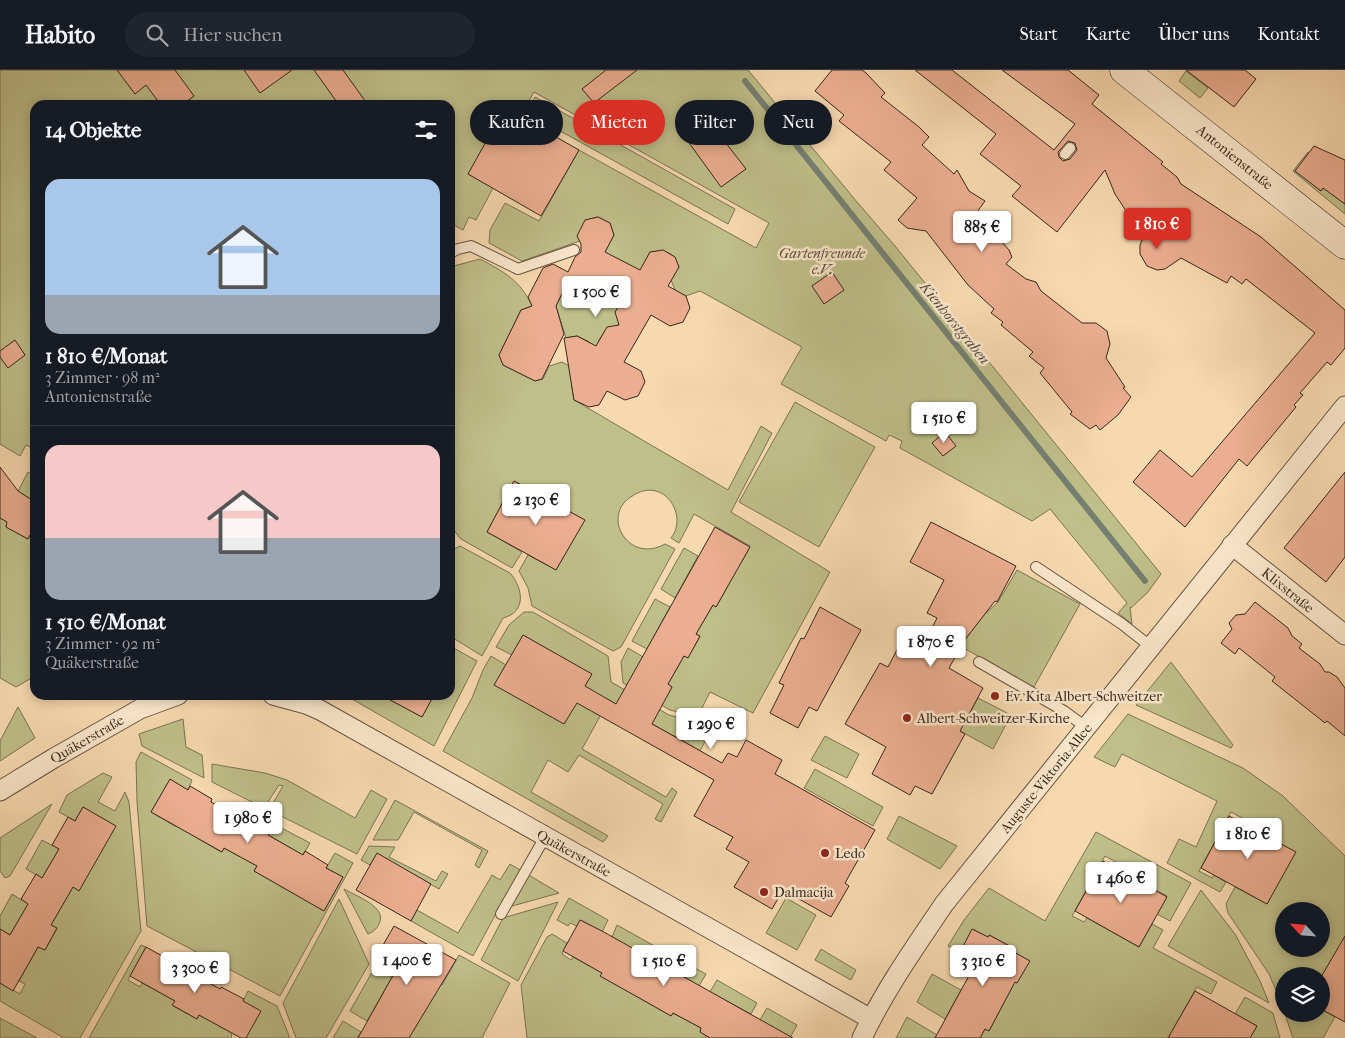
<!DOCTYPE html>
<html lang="de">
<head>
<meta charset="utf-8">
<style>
	body { margin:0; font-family:"IM FELL French Canon",serif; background:#20242c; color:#f1f3f6; height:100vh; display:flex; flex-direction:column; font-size:19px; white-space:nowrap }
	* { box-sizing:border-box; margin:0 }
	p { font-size:16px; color:#9ea1a6 }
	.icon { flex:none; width:28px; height:28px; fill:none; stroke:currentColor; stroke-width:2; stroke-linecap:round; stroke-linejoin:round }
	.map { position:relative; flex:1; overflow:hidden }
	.drawer { position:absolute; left:30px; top:30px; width:425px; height:600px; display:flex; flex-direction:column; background:#171b24; border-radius:15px; box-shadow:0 2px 12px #0003 }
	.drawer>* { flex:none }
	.banner { position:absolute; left:470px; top:30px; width:475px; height:45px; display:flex; gap:10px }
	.needle { width:32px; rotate:296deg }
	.buttons { position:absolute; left:1275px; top:832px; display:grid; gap:10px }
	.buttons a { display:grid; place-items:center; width:55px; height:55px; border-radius:50%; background:#171b24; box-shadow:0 2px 12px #0003; font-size:25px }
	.price { position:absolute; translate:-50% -42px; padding:0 11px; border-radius:5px; background:#fff; color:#222; font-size:16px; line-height:32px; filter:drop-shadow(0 1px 2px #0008) }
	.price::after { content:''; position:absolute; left:50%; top:30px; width:15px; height:11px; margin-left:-8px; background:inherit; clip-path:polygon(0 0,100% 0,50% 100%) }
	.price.active { background:#d93025; color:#fff }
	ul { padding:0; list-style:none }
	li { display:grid; align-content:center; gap:10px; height:265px; padding:0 15px }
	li+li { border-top:1px solid #363941 }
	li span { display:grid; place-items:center; height:155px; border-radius:15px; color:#555 }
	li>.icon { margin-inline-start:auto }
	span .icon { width:90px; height:90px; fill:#fffc; stroke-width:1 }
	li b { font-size:21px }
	h2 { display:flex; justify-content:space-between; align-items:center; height:60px; padding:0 15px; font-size:21px }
	.chip { padding:0 18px; border-radius:22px; background:#171b24; box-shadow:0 2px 12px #0003; font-size:18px; line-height:45px }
	.chip.active { background:#d93025; color:#fff }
	header { display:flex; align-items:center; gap:30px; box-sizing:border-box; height:70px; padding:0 25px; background:#171b24; border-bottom:1px solid #363941 }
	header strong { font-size:24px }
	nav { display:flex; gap:28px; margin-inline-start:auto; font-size:18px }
	.search { width:350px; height:45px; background:#20242c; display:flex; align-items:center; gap:12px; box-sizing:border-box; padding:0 18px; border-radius:28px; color:#9ea1a6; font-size:19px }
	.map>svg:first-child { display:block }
</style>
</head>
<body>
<header>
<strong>Habito</strong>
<div class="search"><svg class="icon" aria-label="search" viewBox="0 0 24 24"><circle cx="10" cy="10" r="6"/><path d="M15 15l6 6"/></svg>Hier suchen</div>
<nav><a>Start</a><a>Karte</a><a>Über uns</a><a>Kontakt</a></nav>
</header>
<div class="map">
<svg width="1345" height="968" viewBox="0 0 1345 968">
	<rect width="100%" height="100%" fill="#f7d9af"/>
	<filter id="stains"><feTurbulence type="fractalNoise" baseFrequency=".004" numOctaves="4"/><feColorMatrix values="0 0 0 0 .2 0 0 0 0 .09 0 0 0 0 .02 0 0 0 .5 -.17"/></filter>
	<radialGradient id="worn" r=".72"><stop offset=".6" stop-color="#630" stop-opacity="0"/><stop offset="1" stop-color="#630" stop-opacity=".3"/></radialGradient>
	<g fill="#bfbf89" stroke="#7c7454" fill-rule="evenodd">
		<path d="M0,0h748l109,132 38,44 266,328 -13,18 -17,16 -1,-1 2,17 -14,-11 9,-10 -77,-94 -18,12 -132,-73 2,-7 -13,-6 -3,6 -105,-57 21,-37 -102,-56 -14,5 -11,-6 -4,-10 8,-13c-6,-16 -13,-17 -29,-15l-7,13 4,10 -43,-21 10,-19 -4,-12 -12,-6 -13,3 -5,21 -58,20 -33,-18 1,-13 15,-27 34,18 40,-71 177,98 13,-25 -235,-131 -14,25 -15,-9 -37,66 25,14 -17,32 -7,-3 -6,13 -13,-7v-118h-415v345l-9,-5 -6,11 -20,-12z"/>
		<polygon points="1186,1 1208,18 1200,28 1179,11"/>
		<polygon points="535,27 735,139 728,154 526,42"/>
		<polygon points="1308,82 1310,83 1296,101 1321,121 1323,118 1345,134 1345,144 1293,101"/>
		<path d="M480,189c23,12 41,22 52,47l-11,4 -22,45 4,10 32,16 8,-2 6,-13 13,-4 11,6 -1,20 2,12 154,90 33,-64 11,7 -41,79 99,60 -77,141 -43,-21 -9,18 17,9 -2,3 -46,-12 -47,-27 -2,-21 7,-14 15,9 23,40 6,-10 -4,-3 16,-28 4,1 12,-20 -4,-3 17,-29 3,2 12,-21 -3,-2 19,-26 6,-12 -56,-32 -15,29 -8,-5c2,-3 5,-7 5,-10 4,-15 -5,-33 -20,-37 -8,-2 -16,0 -22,4 -35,18 -7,70 31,49l10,5 -54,98 -8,4 -81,-45 -4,-18 -9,-17 9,-16 28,15 28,-50 -70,-39 -11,20 4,2 -10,10 -10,19 35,20 -10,16 -51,-29 -11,-13v-259z"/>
		<polygon points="603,207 607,217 618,223 630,218 619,255 607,258 599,270 602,280 592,283 588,271 577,266 566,268 556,236 567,213"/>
		<polygon points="795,332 875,377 819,477 739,432"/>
		<polygon points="28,402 35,406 35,432 18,421"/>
		<polygon points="0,448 7,452 6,457 28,469 30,465 35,468 35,606 16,617 0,608"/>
		<path d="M460,476l50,27c13,15 17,39 -7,45l-21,38 -32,-20v-80l4,-7z"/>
		<polygon points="684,478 698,486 675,528 661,519"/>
		<polygon points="1017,500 1080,534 1034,617 960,576 984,545 998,532"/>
		<polygon points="655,529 670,537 647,579 632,571"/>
		<polygon points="524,542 533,542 608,586 611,612 669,645 707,655 712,659 691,697 686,694 694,677 609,630 582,679 666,727 672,718 677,722 661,752 655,749 663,734 579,685 568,702 548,690 531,722 608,766 603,772 443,681 472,628 483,600 491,586 506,595 582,622 591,604 523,565 512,585 496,577 509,555"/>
		<polygon points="450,576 477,591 434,676 345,625 381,625 422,647 432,628 430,625 450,625"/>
		<polygon points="1171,592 1233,675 1231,678 1136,635"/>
		<polygon points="978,628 1011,645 993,679 960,661"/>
		<polygon points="18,637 35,668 0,691 0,671"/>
		<path d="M1128,644l115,54 40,28 62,60v94l-6,-3 -18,30 -37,-1v33l-15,-35 -41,-61 -2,-9 9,-17 32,17 28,-52 -52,-29 1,-4 -13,-7 -32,59 13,7 2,-3 12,7 -6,10 -53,-29 12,-24 17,8 21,-46 -95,-47 -7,13 -21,-10zM1284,841h37v38h-37z"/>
		<polygon points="183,649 186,677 202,685 204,708 142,676 139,664"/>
		<polygon points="825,666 859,684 847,708 811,690"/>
		<polygon points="141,682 192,710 188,720 170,710 151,742 175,756 200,763 197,768 221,782 224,778 257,796 254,801 324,841 343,807 326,798 335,783 353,793 280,926 147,856 137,732 136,692"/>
		<polygon points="212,694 265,703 287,710 355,748 371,720 387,729 357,784 269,740 283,716 279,715 264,738 212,712"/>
		<polygon points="815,699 883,737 873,756 804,718"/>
		<polygon points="103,703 112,707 98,732 115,741 125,722 129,732 141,861 80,968 64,968 0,931 0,913 20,924 25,914 19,911 38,877 45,880 57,859 51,855 73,817 78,820 115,756 83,737 75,751 59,742 67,725"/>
		<polygon points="395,730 488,781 479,798 475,795 482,780 414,742 398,770 373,770"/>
		<polygon points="52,734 10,806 5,808 0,801 0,768"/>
		<polygon points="899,746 957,776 940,799 887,769"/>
		<polygon points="274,754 310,773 303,785 268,765"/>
		<polygon points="1096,762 1191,813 1170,851 1157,844 1167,826 1115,798 1118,793 1105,786 1072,846 1084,852 1087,848 1139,877 1152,854 1163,860 1153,878 1217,912 1211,924 1197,917 1168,968 980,968 985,959 989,961 1008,925 1011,910 1017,913 1029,891 1014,882 1015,879 990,865 988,867 973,859 960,882 948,876 964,850 989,818 1045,851"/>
		<polygon points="42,770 59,779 42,808 26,799"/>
		<polygon points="369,776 395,777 389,787 436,811 442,801 448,804 439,819 377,784 370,795 361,790"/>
		<polygon points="510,794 559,823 498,840 473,886 411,851 417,840 458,863 492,805 500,810"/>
		<path d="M344,819c12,7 44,18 35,35 -2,5 -6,8 -11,10z"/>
		<polygon points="1201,820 1235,864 1260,911 1269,933 1168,876"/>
		<polygon points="12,824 28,834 10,865 0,859 0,846"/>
		<polygon points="569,828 608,850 602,862 581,850 577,856 570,853 568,856 557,850"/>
		<polygon points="786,828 816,845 797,880 766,863"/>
		<polygon points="339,829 369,894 326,968 296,968 283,933"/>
		<polygon points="558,832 518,911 481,890 503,848"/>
		<polygon points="617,855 658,878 652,890 612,867"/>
		<polygon points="552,864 567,873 562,884 571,890 573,887 602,903 601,906 671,946 673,943 701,958 700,962 710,968 527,968 521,915 547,867"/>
		<polygon points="141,875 146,877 128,910 140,917 142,913 175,931 173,936 197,949 199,945 232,963 231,968 89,968"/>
		<polygon points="821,879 856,900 851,910 815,890"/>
		<polygon points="667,883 706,904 699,916 660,894"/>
		<polygon points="459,885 510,913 482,968 409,968 431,929 435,912 442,915"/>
		<polygon points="375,897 392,907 367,951 350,941"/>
		<polygon points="932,904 961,920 945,949 917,932"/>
		<polygon points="717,910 757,933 751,944 710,922"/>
		<polygon points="248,921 277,936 290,968 245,968 243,931"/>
		<polygon points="1245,927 1273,943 1280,968 1250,968 1257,956 1235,944"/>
		<polygon points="767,938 797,955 790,968 760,950"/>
		<polygon points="1321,939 1335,947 1323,968 1293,968 1285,944 1321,944"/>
		<polygon points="907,947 937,965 935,968 896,968"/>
		<polygon points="0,948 37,968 0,968"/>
		<polygon points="343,951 361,962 357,968 333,968"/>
	</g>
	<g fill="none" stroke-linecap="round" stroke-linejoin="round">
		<polyline stroke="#758071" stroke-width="6" points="745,11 1145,511"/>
	</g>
	<g fill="#ebae90" stroke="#38281e" fill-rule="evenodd">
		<polygon points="117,0 175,0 194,26 182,35 161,35 146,15 135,24"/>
		<polygon points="244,0 292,0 260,23"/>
		<polygon points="314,0 343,0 368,35 339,35"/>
		<polygon points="606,0 637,0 594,33 582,19"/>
		<polygon points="832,0 862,0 866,3 885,23 881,27 919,57 929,67 922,75 954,104 957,100 969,121 985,131 977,142 988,160 995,164 1009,180 1012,187 1006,194 1026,209 1036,212 1041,221 1082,253 1096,253 1107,261 1110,274 1106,288 1125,317 1123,318 1131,327 1118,345 1100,360 1096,355 1090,359 1070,344 1072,342 1040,303 1044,298 1029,286 1033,282 1001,255 1003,252 991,243 994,239 968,215 926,161 907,158 898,150 917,128 884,100 891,92 839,51 844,45 815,21"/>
		<path d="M915,0h37l102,80 21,-26 -73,-54h66l31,25 -7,9 71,58 -2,2 16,13 4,7 80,53 84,73v38l-14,17 -4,-3 -27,31 3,2 -9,10 2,2 -49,59 -8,-7 -54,68 -52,-45 27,-32 32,27 123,-144 -69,-54 -4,5 -11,-8 -4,7 -46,-25 -16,11 -8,1 -10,-4 -7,-12v-9l3,-8 -28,-43 -10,-24 -48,62 -45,-36 9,-10 -41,-32 16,-20zM1068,71l7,2 2,7 -7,9 -7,2 -4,-4 -1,-5z"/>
		<polygon points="1186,0 1245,0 1256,9 1234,37"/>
		<polygon points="505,38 579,80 541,146 468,104"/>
		<polygon points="702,42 746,99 721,117 679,59"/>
		<polygon points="1314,76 1345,90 1345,134 1323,118 1321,121 1295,101"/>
		<polygon points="598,147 610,153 614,165 605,182 640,200 650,182 663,180 675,187 679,197 668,216 686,226 690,238 683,252 670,256 651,245 624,292 641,301 645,312 638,326 625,330 607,321 599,335 589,337 574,330 564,268 577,266 596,276 607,257 619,255 615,242 625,226 607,217 603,207 567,213 556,236 564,264 542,309 535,311 503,295 499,285 521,240 532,236 528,227 543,198 553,194 568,202 575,187 581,182 581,174 577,166 585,150"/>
		<polygon points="832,202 844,220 824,234 812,216"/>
		<polygon points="15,270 25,285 8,298 0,287 0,281"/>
		<polygon points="945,362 956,376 943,386 932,373"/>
		<polygon points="0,397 18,421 35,432 35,468 30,465 28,469 6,457 7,452 0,448"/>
		<polygon points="1345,402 1345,487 1326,512 1284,478"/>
		<polygon points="514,411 585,450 556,500 487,462"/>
		<polygon points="931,452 1016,496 997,532 995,531 960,576 961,577 949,598 983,618 960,661 965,664 932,724 915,716 910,725 872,704 886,677 845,654 880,593 888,597 900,574 919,584 937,548 927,543 944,510 910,492"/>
		<polygon points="715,457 750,477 716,537 713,535 696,564 700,566 688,588 684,586 668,614 672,617 652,654 722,693 728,683 737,687 746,670 782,690 775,704 875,760 845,813 849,816 831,847 783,820 772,839 734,817 749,792 726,779 733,767 694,746 714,710 577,633 564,654 494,615 523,565 592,604 585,616 616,634"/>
		<polygon points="1255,532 1288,558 1292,566 1302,574 1299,578 1320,594 1325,602 1329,602 1337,607 1345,618 1345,666 1327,651 1325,653 1272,611 1275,607 1239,578 1235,584 1221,573 1232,559 1229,553 1236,545 1245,544"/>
		<polygon points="820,537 861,560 818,639 817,641 809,637 798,658 770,643 784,615 779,613 801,568 804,569"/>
		<polygon points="381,625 434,625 422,647"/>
		<polygon points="170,709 188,720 190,716 212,729 211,732 244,751 246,748 257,754 270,762 268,765 303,785 305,781 328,795 326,798 343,807 324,841 254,801 257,796 224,778 222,782 151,742"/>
		<polygon points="83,737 116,756 79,821 73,817 51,855 57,858 45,880 38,877 13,921 0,913 0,859 10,865 28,834 21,829 36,804 42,808 59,779 52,775 68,747 75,751"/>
		<polygon points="1229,746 1296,782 1267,834 1201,798"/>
		<polygon points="377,783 431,814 411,851 356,820"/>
		<polygon points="1103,791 1167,827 1139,877 1075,841"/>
		<polygon points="580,850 602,861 793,968 710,968 700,962 701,958 673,943 671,946 650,934 600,906 602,903 563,881"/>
		<polygon points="394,856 456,890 409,968 358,968 400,893 379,882"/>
		<polygon points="972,859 988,867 989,865 1015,879 1014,882 1030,891 1017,913 1015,912 989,961 985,959 980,968 935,968 977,891 960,882"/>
		<polygon points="1345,866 1345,952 1321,939 1321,907"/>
		<polygon points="146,877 164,887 165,884 188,897 186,900 220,919 221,917 244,929 243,931 261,941 246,968 241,968 199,945 197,949 172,935 175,931 130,906"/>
		<polygon points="1195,921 1257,956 1250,968 1168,968"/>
	</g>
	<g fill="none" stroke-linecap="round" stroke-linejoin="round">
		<defs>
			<g id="service">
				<polyline points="1065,84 1070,78"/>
				<polyline points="450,183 458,179 471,176 518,199 574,180"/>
				<polyline points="1036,497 1122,554 1150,576"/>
				<polyline points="979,592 1064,641 1087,658"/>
				<polyline points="501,844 545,767"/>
			</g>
			<g id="minor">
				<polyline points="1232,475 1345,565"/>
				<polyline points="273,625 306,634 320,640 871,949"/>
				<polyline points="0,721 54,688 140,639 178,625"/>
				<path d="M862,968c22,-47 53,-91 82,-134l401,-498"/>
			</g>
			<polyline id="secondary" points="1124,0 1345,175"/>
		</defs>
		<use href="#service" stroke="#685442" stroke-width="12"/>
		<use href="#minor" stroke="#685442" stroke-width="21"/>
		<use href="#secondary" stroke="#38281e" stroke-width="29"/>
		<use href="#service" stroke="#fae6cb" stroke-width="10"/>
		<use href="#minor" stroke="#fae6cb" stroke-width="19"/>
		<use href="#secondary" stroke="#fae6cb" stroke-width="28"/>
	</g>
	<g fill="#8f2418" stroke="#fae6cb" stroke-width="2">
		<circle cx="995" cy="626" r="5"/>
		<circle cx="907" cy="648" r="5"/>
		<circle cx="825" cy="783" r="5"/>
		<circle cx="764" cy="822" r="5"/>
	</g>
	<g text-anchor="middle" stroke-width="5" stroke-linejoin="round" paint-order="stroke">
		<g font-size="14" fill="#38281e" stroke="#fae6cb">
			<text transform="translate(1235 87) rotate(39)" y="5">Antonienstraße</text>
			<text transform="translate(1288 520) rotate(39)" y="5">Klixstraße</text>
			<text transform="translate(87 669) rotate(-30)" y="5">Quäkerstraße</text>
			<text transform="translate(1046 708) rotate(-51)" y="5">Auguste-Viktoria-Allee</text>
			<text transform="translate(574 783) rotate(29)" y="5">Quäkerstraße</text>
		</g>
		<g font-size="14" font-style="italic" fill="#5a4e39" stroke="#fae6cb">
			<text x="822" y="188">Gartenfreunde<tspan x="822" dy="16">e.V.</tspan></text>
		</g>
		<g font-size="14" fill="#38281e" stroke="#fae6cb" text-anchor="start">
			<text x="1005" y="631">Ev. Kita Albert-Schweitzer</text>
			<text x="917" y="653">Albert-Schweitzer-Kirche</text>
			<text x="835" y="788">Ledo</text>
			<text x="774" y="827">Dalmacija</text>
		</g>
		<g font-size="15" font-style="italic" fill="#524c40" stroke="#fae6cb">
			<text transform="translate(955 253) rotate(51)" y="5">Kienhorstgraben</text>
		</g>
	</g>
	<rect width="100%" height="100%" filter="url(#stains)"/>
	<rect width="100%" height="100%" fill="url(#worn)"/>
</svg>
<div class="buttons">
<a><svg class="needle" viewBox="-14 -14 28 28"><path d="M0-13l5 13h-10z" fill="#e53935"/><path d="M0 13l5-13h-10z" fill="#9ea1a6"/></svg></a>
<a><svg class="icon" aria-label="layers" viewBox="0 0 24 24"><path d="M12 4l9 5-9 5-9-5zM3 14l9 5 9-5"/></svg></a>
</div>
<b class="price active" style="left:1157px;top:180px">1 810 €</b>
<b class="price" style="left:982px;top:183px">885 €</b>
<b class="price" style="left:596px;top:248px">1 500 €</b>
<b class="price" style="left:944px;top:374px">1 510 €</b>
<b class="price" style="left:536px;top:456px">2 130 €</b>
<b class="price" style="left:931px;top:598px">1 870 €</b>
<b class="price" style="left:711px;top:680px">1 290 €</b>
<b class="price" style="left:248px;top:774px">1 980 €</b>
<b class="price" style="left:1248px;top:790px">1 810 €</b>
<b class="price" style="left:1121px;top:834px">1 460 €</b>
<b class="price" style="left:407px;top:916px">1 400 €</b>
<b class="price" style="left:664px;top:917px">1 510 €</b>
<b class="price" style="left:983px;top:917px">3 310 €</b>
<b class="price" style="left:195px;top:924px">3 300 €</b>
<div class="banner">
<a class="chip">Kaufen</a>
<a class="chip active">Mieten</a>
<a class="chip">Filter</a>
<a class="chip">Neu</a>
</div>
<section class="drawer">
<h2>14 Objekte<svg class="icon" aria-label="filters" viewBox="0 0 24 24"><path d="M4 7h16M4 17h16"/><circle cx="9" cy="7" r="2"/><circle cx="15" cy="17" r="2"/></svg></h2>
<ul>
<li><span style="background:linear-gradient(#a9c7e8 75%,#9aa5b1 0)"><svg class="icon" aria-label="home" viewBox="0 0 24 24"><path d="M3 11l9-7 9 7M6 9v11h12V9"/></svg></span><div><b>1 810 €/Monat</b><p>3 Zimmer · 98 m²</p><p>Antonienstraße</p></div></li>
<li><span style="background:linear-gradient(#f6c9c9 60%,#9aa5b1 0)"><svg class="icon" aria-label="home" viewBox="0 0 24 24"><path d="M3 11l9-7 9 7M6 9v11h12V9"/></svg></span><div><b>1 510 €/Monat</b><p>3 Zimmer · 92 m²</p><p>Quäkerstraße</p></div></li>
</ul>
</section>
</div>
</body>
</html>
